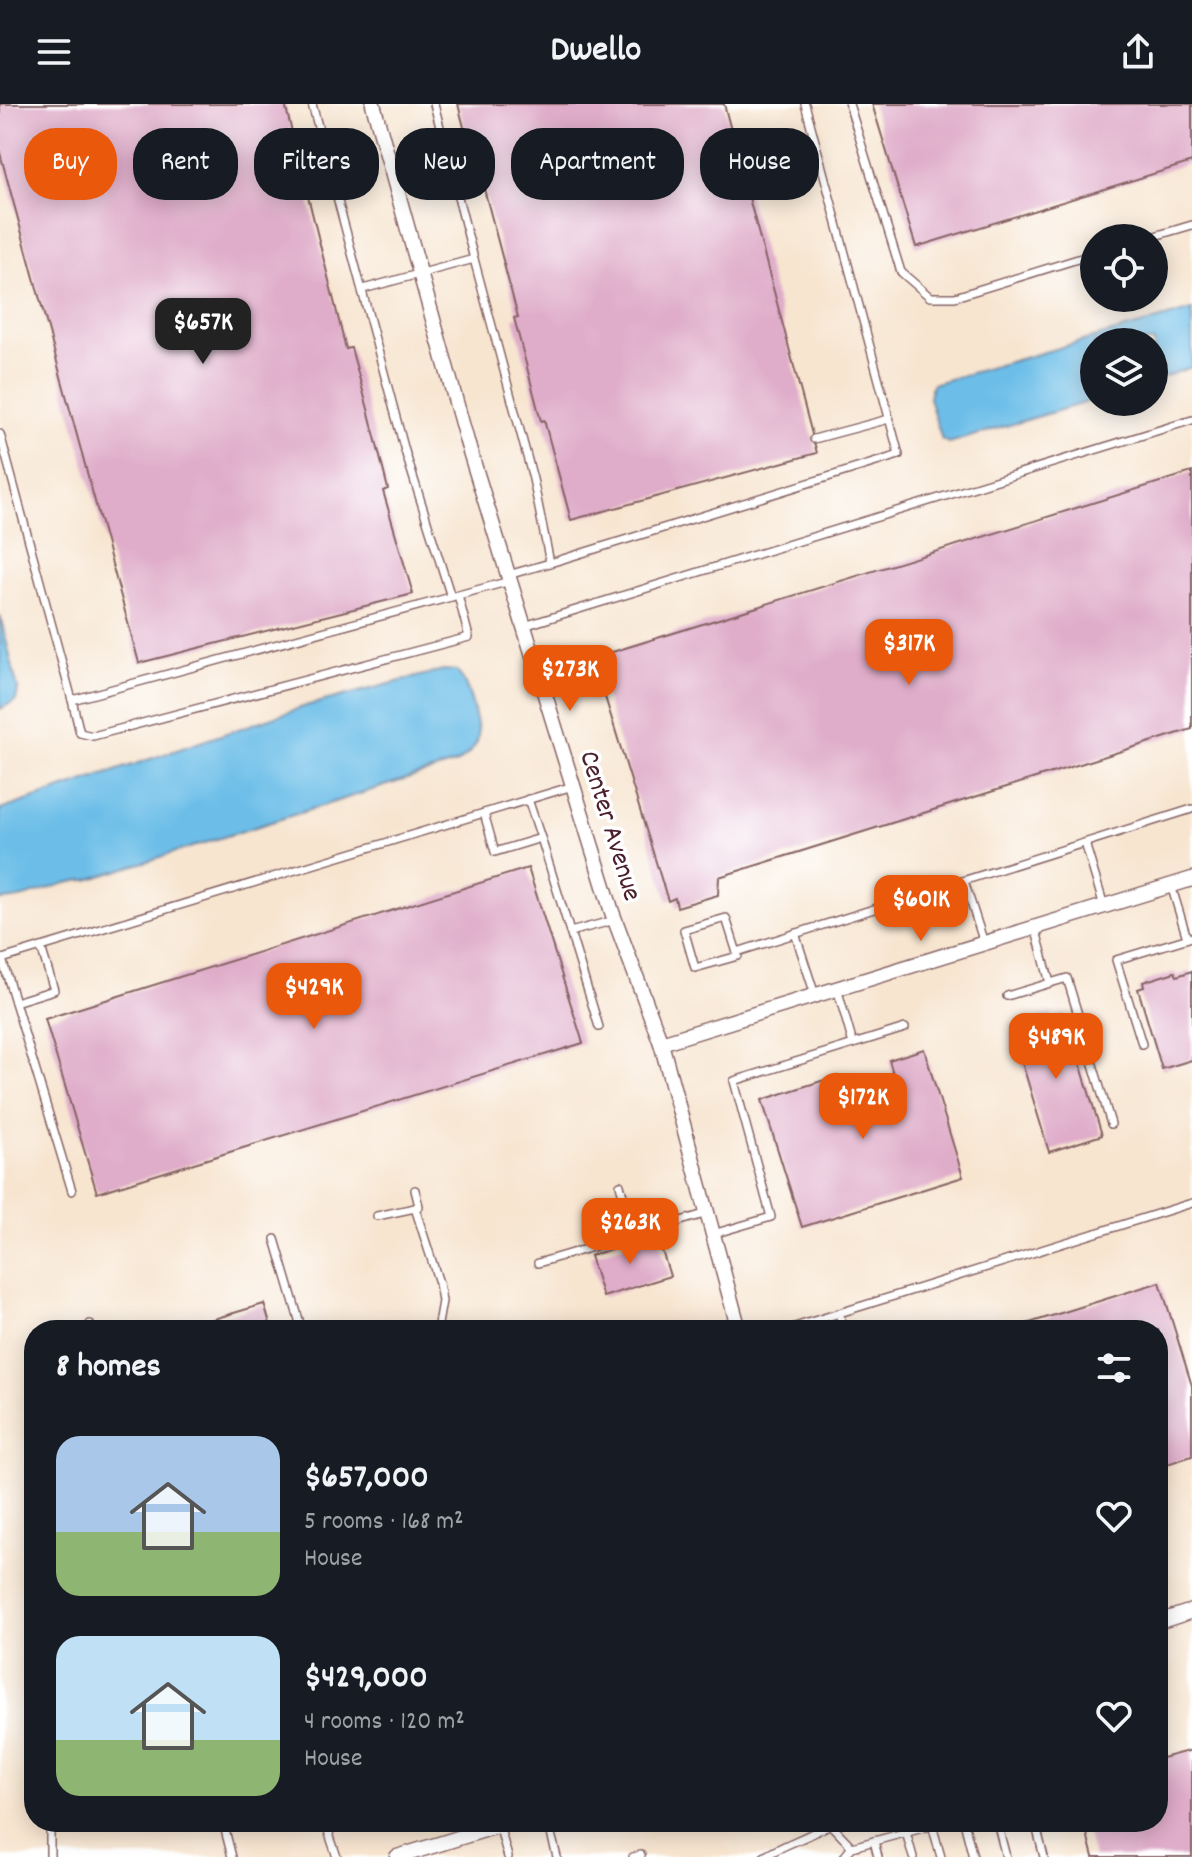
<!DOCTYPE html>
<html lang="en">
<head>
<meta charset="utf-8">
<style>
	body { margin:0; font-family:Dekko,sans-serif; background:#242831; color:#f1f3f6; height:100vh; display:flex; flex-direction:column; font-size:30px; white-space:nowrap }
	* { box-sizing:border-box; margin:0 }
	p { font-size:26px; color:#9ea1a6 }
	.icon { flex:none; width:44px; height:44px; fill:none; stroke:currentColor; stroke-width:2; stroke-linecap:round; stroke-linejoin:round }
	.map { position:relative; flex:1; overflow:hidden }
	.side { position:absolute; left:24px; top:1216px; width:1144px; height:512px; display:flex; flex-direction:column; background:#171b24; border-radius:32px; box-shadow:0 4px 20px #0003 }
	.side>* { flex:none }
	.top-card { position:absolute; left:24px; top:24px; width:1144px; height:72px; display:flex; gap:16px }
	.tools { position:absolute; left:1080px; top:120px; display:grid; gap:16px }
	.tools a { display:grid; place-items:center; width:88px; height:88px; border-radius:50%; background:#171b24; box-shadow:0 4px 20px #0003; font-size:40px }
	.price { position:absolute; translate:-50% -68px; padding:0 18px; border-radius:16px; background:#ea580c; color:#fff; font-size:26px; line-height:52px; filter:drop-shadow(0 2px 4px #0008) }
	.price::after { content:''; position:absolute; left:50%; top:48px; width:24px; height:18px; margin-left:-12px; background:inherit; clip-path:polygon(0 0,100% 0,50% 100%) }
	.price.current { background:#222; color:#fff }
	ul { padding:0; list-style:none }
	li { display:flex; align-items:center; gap:24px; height:200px; padding:0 32px }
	li span { display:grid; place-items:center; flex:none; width:224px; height:160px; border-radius:24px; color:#555 }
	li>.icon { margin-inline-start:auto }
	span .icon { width:96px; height:96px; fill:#fffc; stroke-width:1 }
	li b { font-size:34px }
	h2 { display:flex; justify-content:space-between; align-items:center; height:96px; padding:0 32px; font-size:34px }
	.pill { padding:0 28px; border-radius:32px; background:#171b24; box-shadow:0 4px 20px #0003; font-size:28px; line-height:72px }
	.pill.current { background:#ea580c; color:#fff }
	header { display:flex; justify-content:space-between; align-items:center; height:104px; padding:0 32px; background:#171b24; font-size:36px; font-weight:700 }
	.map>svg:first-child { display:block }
</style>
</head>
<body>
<header><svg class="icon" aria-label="menu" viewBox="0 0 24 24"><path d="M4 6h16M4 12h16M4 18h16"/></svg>Dwello<svg class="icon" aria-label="share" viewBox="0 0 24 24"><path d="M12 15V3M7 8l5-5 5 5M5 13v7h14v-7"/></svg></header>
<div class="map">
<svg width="1192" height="1753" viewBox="0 0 1192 1753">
	<rect width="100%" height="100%" fill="#fff"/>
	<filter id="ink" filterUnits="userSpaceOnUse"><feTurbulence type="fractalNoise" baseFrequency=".0125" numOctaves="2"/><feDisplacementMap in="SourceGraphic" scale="16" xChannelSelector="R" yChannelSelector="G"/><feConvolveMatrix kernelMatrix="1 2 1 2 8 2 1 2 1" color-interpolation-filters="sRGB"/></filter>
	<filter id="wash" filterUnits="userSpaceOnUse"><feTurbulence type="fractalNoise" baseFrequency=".006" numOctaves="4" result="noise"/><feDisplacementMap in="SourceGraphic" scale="32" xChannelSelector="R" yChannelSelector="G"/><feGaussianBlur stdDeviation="1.8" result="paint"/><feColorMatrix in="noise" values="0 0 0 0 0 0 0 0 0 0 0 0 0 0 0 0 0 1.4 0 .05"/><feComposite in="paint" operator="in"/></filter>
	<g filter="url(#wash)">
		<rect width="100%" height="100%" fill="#f7e5d0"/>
		<g fill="#6cbee8" stroke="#5b6e8a" stroke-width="2">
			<polygon points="1192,206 1192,263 1154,276 1154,238 1094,238 1094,296 949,339 942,336 929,294 932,280"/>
			<polygon points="0,511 18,585 16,596 0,605"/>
			<path d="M443,566l14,1c9,12 12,22 16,36 7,30 11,36 -16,56l-369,117c-30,0 -57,21 -88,20v-90l309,-105z"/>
		</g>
		<g id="blocks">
			<g fill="#dfacc9">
				<polygon points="0,0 285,0 346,245 351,244 368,305 388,385 383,387 413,490 139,559 0,49"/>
				<polygon points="458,0 724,0 817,349 571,416 544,316 541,317 514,214 518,213 474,47 470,47"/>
				<polygon points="872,0 1192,0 1192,58 916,143"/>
				<polygon points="1192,368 1192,625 719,773 718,791 677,803 675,794 668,797 593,554"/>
				<polygon points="528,764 583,939 97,1089 45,915"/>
				<polygon points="1192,867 1192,956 1162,965 1138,885 1144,883 1143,878 1175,868 1177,872"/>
				<polygon points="1052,909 1053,914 1065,910 1102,1031 1049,1048 1011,922"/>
				<polygon points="924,945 963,1073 802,1123 762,996 837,972 843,993 895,977 889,956"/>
				<polygon points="657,1131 670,1172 603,1193 590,1152"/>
				<polygon points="1160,1178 1192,1282 1192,1352 1158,1363 1158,1226 1010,1225"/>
				<polygon points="264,1200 272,1226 180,1226 180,1225"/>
				<polygon points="1192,1646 1192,1753 1093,1753 1084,1718 1158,1718 1158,1655"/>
			</g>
		</g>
	</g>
	<g filter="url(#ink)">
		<use href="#blocks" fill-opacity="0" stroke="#876465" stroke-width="2"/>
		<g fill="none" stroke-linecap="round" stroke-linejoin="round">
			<defs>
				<g id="service">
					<polyline points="312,0 405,347 451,493"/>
					<polyline points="434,0 474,155"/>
					<polyline points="849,0 901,168 930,193 955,193 1094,150"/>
					<polyline points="745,79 821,59"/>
					<polyline points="1148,134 1192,121"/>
					<polyline points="363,185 474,155 533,375 550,459 508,471"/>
					<polyline points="0,330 72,596 510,477"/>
					<polyline points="814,335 889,315"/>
					<polyline points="550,459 899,351 805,0"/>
					<polyline points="524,522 1192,316"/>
					<polyline points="72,596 80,629 93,632 469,533 458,491"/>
					<polyline points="484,709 495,748 541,734 528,695"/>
					<polyline points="541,734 570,828 615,816"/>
					<polyline points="1085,739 1104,802"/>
					<polyline points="964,777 984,839"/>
					<polyline points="1171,781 1187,834"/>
					<polygon points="726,814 738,852 695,864 684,826"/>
					<polyline points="1035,823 1050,879"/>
					<polyline points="570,828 599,923"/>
					<polyline points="795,829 815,891"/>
					<polyline points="737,848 1192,705"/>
					<polyline points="837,884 853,940"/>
					<polyline points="1007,892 1067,874 1111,1020"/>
					<polyline points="15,898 54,886 41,843"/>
					<polyline points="1142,940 1116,856 1192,833"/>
					<polyline points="620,1081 634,1130"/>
					<polyline points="415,1086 419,1102 415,1104 439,1179 442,1197 437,1226"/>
					<polyline points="72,1087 2,855 573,682"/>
					<polyline points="377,1112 415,1104"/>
					<polyline points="713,1130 771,1113 734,977 905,924"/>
					<polyline points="275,1135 302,1226"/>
					<polyline points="538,1159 708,1109"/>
					<polyline points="839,1209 844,1226"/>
					<polyline points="90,1220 92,1226"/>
					<polyline points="785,1226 1192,1099"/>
					<polyline points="50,1718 50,1753"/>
					<polyline points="223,1718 232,1753"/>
					<polyline points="325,1718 337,1753"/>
					<polyline points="548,1718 557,1753"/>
					<polyline points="964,1718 973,1753"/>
					<polyline points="997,1718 1006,1753"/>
					<polyline points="1035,1718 1044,1753"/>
					<polyline points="830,1720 852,1743 945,1718"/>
					<polyline points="499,1721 508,1753"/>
					<polyline points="932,1721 941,1753"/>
					<polyline points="906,1728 913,1753"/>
					<polyline points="874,1737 878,1753"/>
					<polyline points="633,1753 641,1751"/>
					<path d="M764,1753c21,-14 45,-19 67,-34"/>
					<polyline points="844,1753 852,1743"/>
				</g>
				<g id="minor">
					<polyline points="373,0 468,341 612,808 661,939 739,1226"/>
					<polyline points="661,939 1192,775"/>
					<polyline points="1158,1518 1192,1507"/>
					<polyline points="397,1753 510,1718"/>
				</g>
			</defs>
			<use href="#service" stroke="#876465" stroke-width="10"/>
			<use href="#minor" stroke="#876465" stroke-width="17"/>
			<use href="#service" stroke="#fff" stroke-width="7"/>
			<use href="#minor" stroke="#fff" stroke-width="14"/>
		</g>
	</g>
	<g text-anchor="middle" stroke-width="7" stroke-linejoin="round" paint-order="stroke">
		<g font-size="28" fill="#4a1f2b" stroke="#fff">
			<text transform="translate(613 721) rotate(73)" y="10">Center Avenue</text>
		</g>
	</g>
</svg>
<div class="tools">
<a><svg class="icon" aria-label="locate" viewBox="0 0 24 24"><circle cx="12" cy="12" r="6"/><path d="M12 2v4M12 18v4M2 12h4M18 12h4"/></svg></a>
<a><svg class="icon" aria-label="layers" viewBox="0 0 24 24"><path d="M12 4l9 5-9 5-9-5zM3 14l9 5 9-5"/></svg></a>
</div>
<b class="price current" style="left:203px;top:262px">$657K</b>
<b class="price" style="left:909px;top:583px">$317K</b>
<b class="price" style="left:570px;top:609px">$273K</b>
<b class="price" style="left:921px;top:839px">$601K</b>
<b class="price" style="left:314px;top:927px">$429K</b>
<b class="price" style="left:1056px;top:977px">$489K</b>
<b class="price" style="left:863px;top:1037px">$172K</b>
<b class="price" style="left:630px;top:1162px">$263K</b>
<div class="top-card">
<a class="pill current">Buy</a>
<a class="pill">Rent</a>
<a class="pill">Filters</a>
<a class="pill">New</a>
<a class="pill">Apartment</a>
<a class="pill">House</a>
</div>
<section class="side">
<h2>8 homes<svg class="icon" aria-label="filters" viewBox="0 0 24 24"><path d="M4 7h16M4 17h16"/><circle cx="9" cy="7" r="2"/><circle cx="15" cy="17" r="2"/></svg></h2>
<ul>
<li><span style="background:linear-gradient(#a9c7e8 60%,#8fb573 0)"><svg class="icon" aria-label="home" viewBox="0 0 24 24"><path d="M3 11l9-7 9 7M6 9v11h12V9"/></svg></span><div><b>$657,000</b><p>5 rooms · 168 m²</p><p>House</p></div><svg class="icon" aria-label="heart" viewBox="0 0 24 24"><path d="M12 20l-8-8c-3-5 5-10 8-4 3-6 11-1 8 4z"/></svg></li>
<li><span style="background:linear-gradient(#bfe0f5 65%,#8fb573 0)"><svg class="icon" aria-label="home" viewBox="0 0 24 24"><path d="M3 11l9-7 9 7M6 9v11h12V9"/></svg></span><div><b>$429,000</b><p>4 rooms · 120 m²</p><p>House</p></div><svg class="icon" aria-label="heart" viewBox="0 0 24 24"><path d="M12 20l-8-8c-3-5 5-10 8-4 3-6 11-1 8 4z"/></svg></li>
</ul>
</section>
</div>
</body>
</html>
